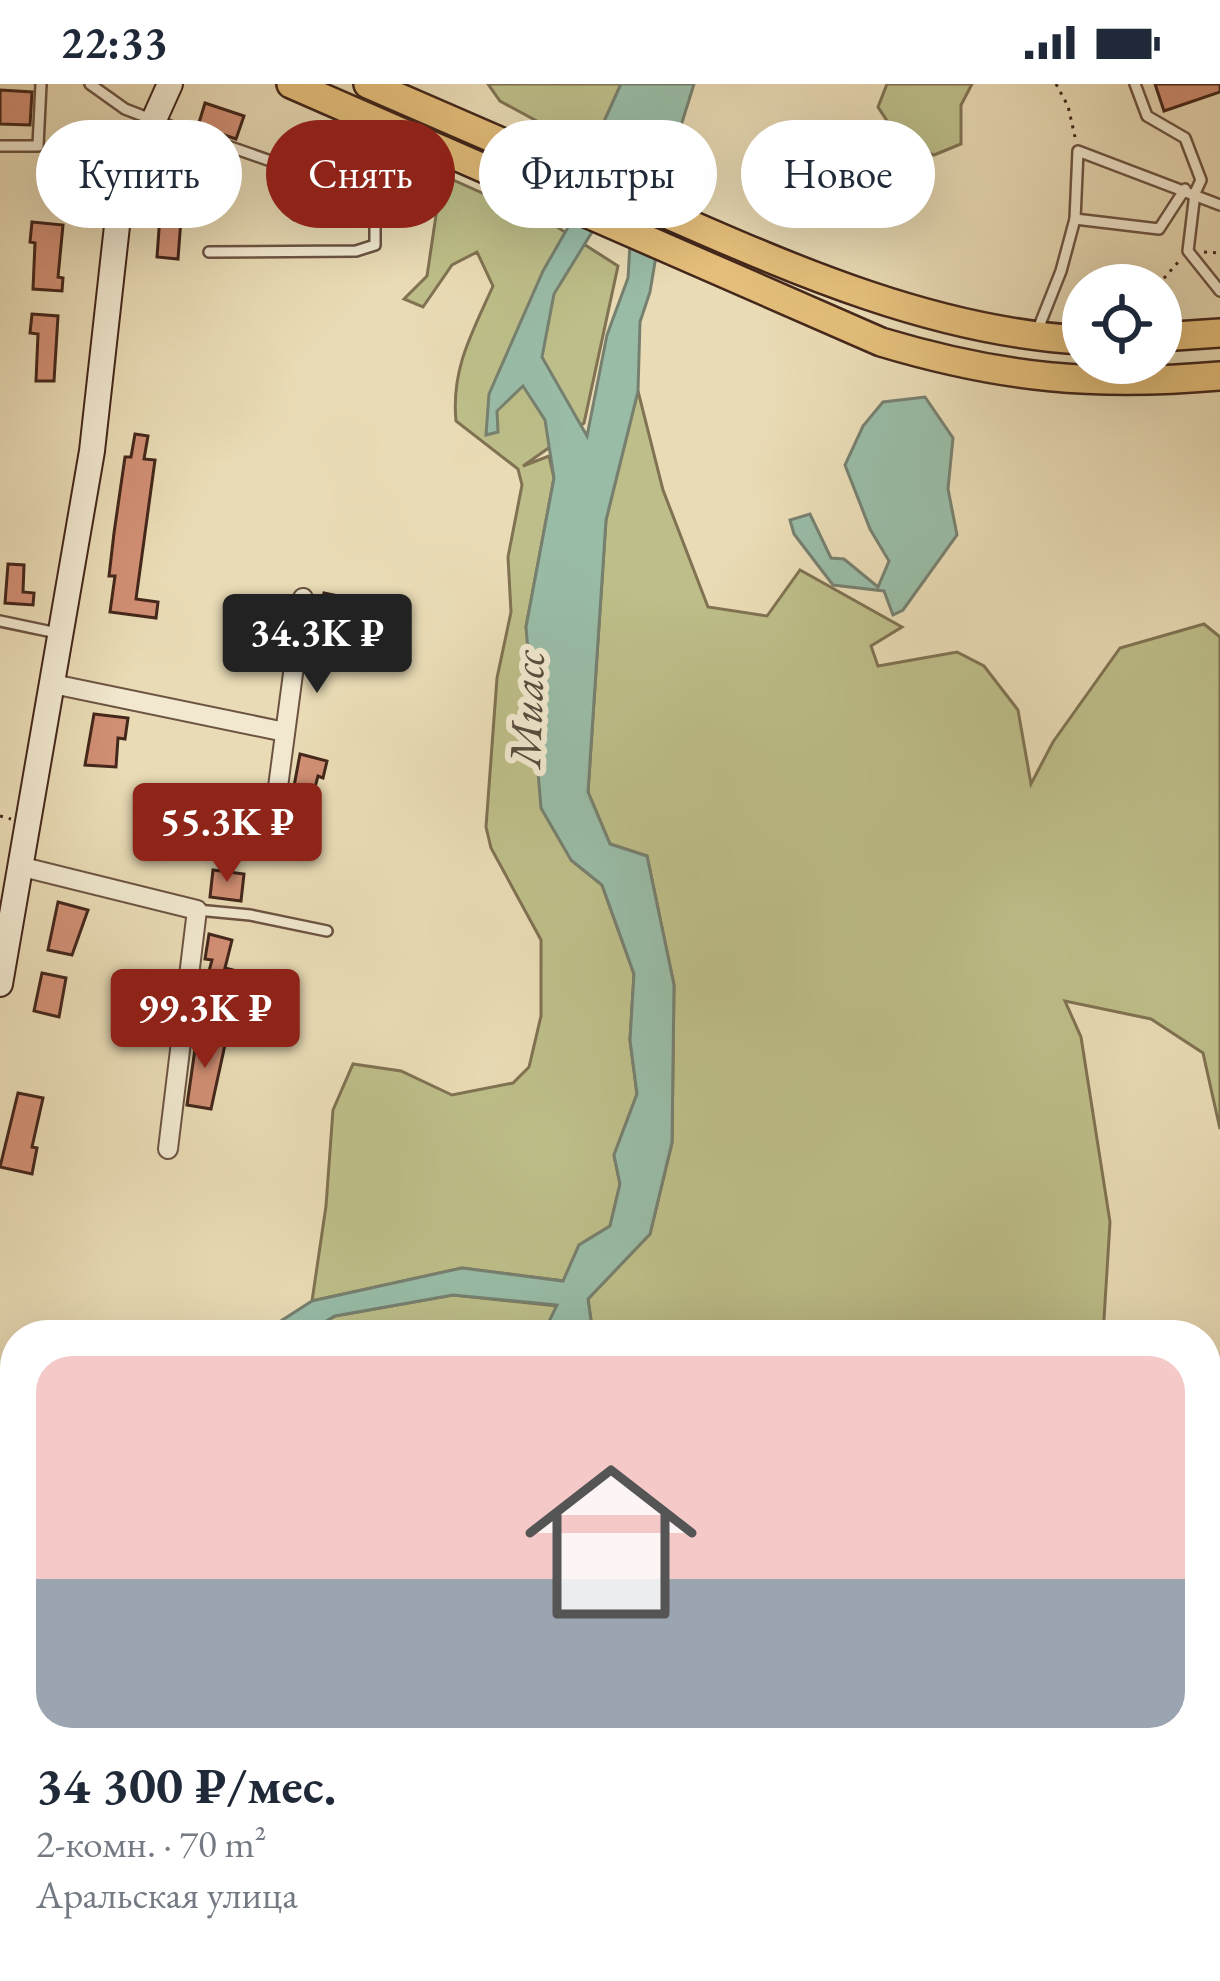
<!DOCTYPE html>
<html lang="ru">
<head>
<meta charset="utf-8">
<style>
	body { margin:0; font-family:"EB Garamond",serif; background:#f6f6f7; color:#1f2937; height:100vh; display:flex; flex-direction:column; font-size:45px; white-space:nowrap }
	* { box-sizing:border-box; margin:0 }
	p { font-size:39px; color:#747a83 }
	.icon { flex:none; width:66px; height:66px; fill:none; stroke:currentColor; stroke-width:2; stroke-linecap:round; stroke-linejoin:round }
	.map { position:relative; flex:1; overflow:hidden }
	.details { position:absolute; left:0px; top:1236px; width:1221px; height:663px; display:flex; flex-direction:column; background:#fff; border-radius:48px 48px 0 0; box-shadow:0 12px 48px #0002 }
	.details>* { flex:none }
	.guide { position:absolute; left:36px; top:36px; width:1149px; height:108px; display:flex; gap:24px }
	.controls { position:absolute; left:1062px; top:180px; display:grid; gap:24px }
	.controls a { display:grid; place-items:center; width:120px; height:120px; border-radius:50%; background:#fff; box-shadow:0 12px 48px #0002; font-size:60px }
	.price { position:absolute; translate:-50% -102px; padding:0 27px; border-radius:12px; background:#8f2418; color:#fff; font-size:39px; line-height:78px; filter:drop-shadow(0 3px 6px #0008) }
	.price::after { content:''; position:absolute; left:50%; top:72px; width:36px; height:27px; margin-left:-18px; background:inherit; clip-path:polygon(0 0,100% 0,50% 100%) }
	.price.selected { background:#222; color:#fff }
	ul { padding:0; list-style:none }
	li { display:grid; align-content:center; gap:24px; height:636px; padding:0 36px }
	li+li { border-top:3px solid #e0e1e3 }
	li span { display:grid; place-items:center; height:372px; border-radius:36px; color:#555 }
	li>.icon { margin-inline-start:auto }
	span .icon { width:216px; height:216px; fill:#fffc; stroke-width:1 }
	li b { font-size:51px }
	.chip { padding:0 42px; border-radius:54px; background:#fff; box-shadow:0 12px 48px #0002; font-size:42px; line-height:108px }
	.chip.selected { background:#8f2418; color:#fff }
	.status { display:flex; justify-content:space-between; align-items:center; height:84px; padding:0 60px; background:#fff; direction:ltr }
	.status svg { height:33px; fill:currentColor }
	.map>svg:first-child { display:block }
</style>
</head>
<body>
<div class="status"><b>22:33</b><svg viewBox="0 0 49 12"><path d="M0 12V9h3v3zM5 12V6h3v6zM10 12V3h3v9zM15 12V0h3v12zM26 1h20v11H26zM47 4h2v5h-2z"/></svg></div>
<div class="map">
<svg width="1220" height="1897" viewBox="0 0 1220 1897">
	<rect width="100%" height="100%" fill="#e9dbb5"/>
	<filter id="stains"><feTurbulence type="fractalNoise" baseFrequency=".00167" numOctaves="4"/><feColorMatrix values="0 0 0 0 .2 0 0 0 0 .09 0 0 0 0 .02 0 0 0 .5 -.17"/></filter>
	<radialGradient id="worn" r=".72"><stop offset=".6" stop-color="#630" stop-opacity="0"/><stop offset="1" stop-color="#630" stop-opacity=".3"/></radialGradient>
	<g fill="#bdbe89" stroke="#807252" stroke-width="3">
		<polygon points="488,0 621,0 603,40 607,75 500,17"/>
		<polygon points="887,0 972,0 961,21 961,60 934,71 899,55 878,23"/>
		<path d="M442,91l112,50 64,41 -34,157 -61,43 26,-10 5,22 -28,149 45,233 31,25 32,89 -4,66 7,54 -23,61 6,29 -10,42 -31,19 -15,36 -102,-13 -150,33 14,-95 7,-96 20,-46 48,7 51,24 61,-12 16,-16 12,-51v-76l-50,-92 -5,-21 11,-149 14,-66 -3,-55 14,-72 -4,-16 -62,-48c-5,-52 16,-88 37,-135l-16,-34 -25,13 -29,42 -19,-8 23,-23z"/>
		<polygon points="638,307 663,406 708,523 767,532 800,486 902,543 871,562 878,582 957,568 984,582 1018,626 1031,700 1053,658 1120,564 1204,540 1220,553 1220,1045 1203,969 1151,935 1065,917 1081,953 1110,1138 1103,1251 593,1251 588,1215 650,1150 672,1059 674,901 647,772 610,760 588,708 606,436"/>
		<polygon points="453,1211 558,1222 545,1246 547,1251 302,1251 335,1232"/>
		<polygon points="217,1884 824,1884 827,1897 205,1897"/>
	</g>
	<g fill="#99bca7" stroke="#77806f" stroke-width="3" fill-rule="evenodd">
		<path d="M621,0h73l-20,64 -24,144 -10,30 -2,69 -32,129 -18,272 22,52 37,12 27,129 -2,157 -22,92 -62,65 5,36h-46l-2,-5 12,-25 -104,-10 -118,21 -33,19h-43l53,-34 150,-33 101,13 16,-36 31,-19 10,-42 -6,-29 23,-61 -7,-54 4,-66 -32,-89 -31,-25 -30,-52 -15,-181 28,-149 -9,-58 -22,-34 -26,25 1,21 -12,3 3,-41 54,-123 64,-112 -4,-35zM635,78l-7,116 -21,57 -20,101 -45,-79 12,-63z"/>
		<polygon points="925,313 953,354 948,405 957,451 903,526 893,531 884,507 833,501 794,450 790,436 810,430 831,474 844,475 878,503 889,477 870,445 845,381 863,342 883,318"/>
	</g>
	<g fill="#d18f74" stroke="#44271b" stroke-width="3">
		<polygon points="1155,0 1220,0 1220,8 1164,27"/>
		<polygon points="0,6 32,8 30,41 0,40"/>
		<polygon points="205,19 244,32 236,55 198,42"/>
		<polygon points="77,66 97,71 94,93 47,88 49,68 77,71"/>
		<polygon points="162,104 189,105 188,135 181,135 178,175 157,173"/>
		<polygon points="32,138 63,141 58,193 63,194 62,207 33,205 35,159 30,158"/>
		<polygon points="32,230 58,232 54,297 36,297 38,250 30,249"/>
		<polygon points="135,350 148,352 144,375 155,376 136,515 158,518 156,534 110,528 115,492 109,492 114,449 125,373 131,373"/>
		<polygon points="8,480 24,481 23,508 34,509 33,521 5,519"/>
		<polygon points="324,509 357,516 352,540 342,538 334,565 311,559"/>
		<polygon points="94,630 128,634 125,655 118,654 116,683 85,681"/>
		<polygon points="300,670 327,677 323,694 318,692 311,718 292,713"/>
		<polygon points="213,786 244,790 241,817 210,813"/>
		<polygon points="58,818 88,826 72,871 48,866"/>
		<polygon points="209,850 232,856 225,884 241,888 235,910 205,902 212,876 205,875"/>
		<polygon points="42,889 66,894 59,933 34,927"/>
		<polygon points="197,951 226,956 211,1025 187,1021"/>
		<polygon points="18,1009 43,1014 32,1063 37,1064 32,1090 0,1083"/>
	</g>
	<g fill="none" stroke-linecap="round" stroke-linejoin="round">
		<defs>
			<g id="lane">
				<polyline points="90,0 125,25 156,37 351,105 375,128 375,161 356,167 209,168"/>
				<polyline points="1135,0 1147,32 1185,54 1201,96 1195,109 1188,167 1220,207"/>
				<polyline points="82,59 139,69"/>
				<polyline points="0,62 38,62 41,0"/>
				<polyline points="163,91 209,94 222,61"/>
				<polyline points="296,131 351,105"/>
				<polyline points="1075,135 1159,145 1185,105"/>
				<polyline points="1038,245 1061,187 1075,135 1078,67 1220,121"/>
				<polyline points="0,537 57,549"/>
				<polyline points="197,826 250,831 327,847"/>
				<polyline points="1206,1535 1220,1534"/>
				<polyline points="1206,1590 1220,1589"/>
				<polyline points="1206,1642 1220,1642"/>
				<polyline points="1206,1763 1220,1761"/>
				<polyline points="1206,1810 1220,1810"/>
			</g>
			<g id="street">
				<polyline points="53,600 285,648"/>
				<polyline points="278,703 303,514"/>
				<polyline points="23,783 197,826 168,1065"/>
			</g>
			<polyline id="secondary" points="0,900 92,367 117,142 139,69 170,0"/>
			<g id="primary">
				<path d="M291,0l590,258c120,36 214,45 339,34"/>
				<path d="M368,0c93,40 186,80 278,121 139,61 284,127 437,135"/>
				<polyline points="1161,253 1220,249"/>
			</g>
		</defs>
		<use href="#lane" stroke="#6d5442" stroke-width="14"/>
		<use href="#street" stroke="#6d5442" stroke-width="22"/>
		<use href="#secondary" stroke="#44271b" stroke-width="28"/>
		<use href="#primary" stroke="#44271b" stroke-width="32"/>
		<g stroke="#44271b" stroke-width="3" stroke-dasharray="3 6" stroke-linecap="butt">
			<polyline points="1056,0 1068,22 1075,53"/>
			<polyline points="1204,168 1220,169"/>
			<polyline points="1158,201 1180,176"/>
			<polyline points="0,732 11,735"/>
			<polyline points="435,1897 443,1884"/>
		</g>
		<use href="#lane" stroke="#f1e8cf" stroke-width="9"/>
		<use href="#street" stroke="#f1e8cf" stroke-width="18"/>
		<use href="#secondary" stroke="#f1e8cf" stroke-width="24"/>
		<use href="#primary" stroke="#e4be7a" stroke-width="27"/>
	</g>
	<g text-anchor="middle" stroke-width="12" stroke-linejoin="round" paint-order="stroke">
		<g font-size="45" font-style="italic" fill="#594c3e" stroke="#f1e8cf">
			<text transform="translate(526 625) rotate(-88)" y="16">Миасс</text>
		</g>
	</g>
	<rect width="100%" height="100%" filter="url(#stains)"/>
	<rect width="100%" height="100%" fill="url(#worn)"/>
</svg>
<div class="controls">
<a><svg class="icon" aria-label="locate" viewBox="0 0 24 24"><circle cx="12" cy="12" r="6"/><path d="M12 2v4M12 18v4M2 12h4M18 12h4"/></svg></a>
</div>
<b class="price selected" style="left:317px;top:612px">34.3K ₽</b>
<b class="price" style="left:227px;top:801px">55.3K ₽</b>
<b class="price" style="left:205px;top:987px">99.3K ₽</b>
<div class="guide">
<a class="chip">Купить</a>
<a class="chip selected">Снять</a>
<a class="chip">Фильтры</a>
<a class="chip">Новое</a>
</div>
<section class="details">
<ul>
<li><span style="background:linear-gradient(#f6c9c9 60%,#9aa5b1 0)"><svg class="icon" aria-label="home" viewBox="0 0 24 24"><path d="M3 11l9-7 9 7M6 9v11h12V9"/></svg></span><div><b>34 300 ₽/мес.</b><p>2-комн. · 70 m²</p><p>Аральская улица</p></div></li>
</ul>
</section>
</div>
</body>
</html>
